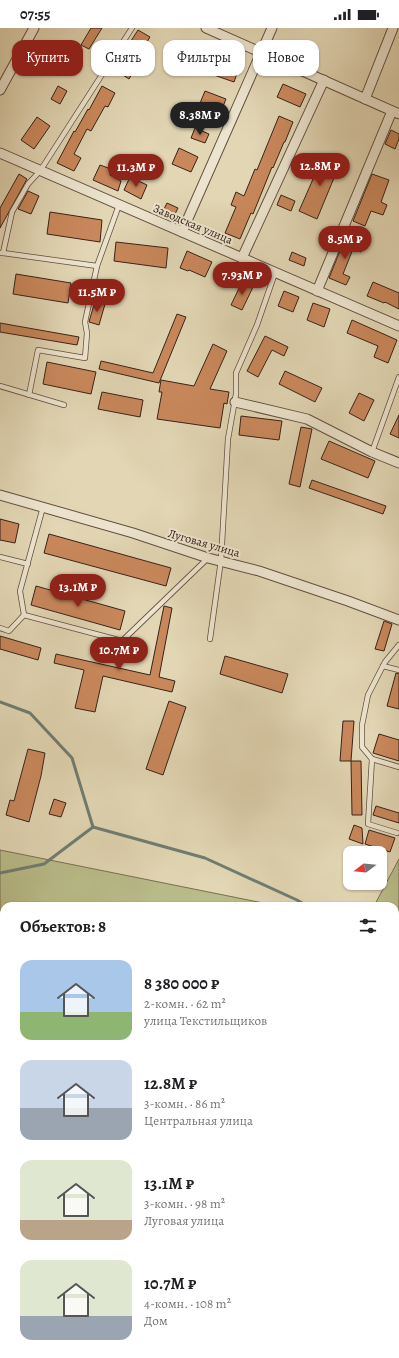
<!DOCTYPE html>
<html lang="ru">
<head>
<meta charset="utf-8">
<style>
	body { margin:0; font-family:Alegreya,serif; background:#f6f6f6; color:#202124; height:100vh; display:flex; flex-direction:column; font-size:15px; white-space:nowrap }
	* { box-sizing:border-box; margin:0 }
	p { font-size:13px; color:#757577 }
	.icon { flex:none; width:22px; height:22px; fill:none; stroke:currentColor; stroke-width:2; stroke-linecap:round; stroke-linejoin:round }
	.map { position:relative; flex:1; overflow:hidden }
	.side { position:absolute; left:0px; top:874px; width:399px; height:456px; display:flex; flex-direction:column; background:#fff; border-radius:12px 12px 0 0; box-shadow:0 1px 3px #0004 }
	.side>* { flex:none }
	.banner { position:absolute; left:12px; top:12px; width:375px; height:36px; display:flex; gap:8px }
	.needle { width:26px; rotate:254deg }
	.buttons { position:absolute; left:343px; top:818px; display:grid; gap:8px }
	.buttons a { display:grid; place-items:center; width:44px; height:44px; border-radius:8px; background:#fff; box-shadow:0 1px 3px #0004; font-size:20px }
	.price { position:absolute; translate:-50% -34px; padding:0 9px; border-radius:14px; background:#8f2418; color:#fff; font-size:13px; line-height:26px; filter:drop-shadow(0 1px 2px #0008) }
	.price::after { content:''; position:absolute; left:50%; top:24px; width:12px; height:9px; margin-left:-6px; background:inherit; clip-path:polygon(0 0,100% 0,50% 100%) }
	.price.selected { background:#222; color:#fff }
	ul { padding:0; list-style:none }
	li { display:flex; align-items:center; gap:12px; height:100px; padding:0 20px }
	li span { display:grid; place-items:center; flex:none; width:112px; height:80px; border-radius:12px; color:#555 }
	li>.icon { margin-inline-start:auto }
	span .icon { width:48px; height:48px; fill:#fffc; stroke-width:1 }
	li b { font-size:17px }
	h2 { display:flex; justify-content:space-between; align-items:center; height:48px; padding:0 20px; font-size:17px }
	.pill { padding:0 14px; border-radius:12px; background:#fff; box-shadow:0 1px 3px #0004; font-size:14px; line-height:36px }
	.pill.selected { background:#8f2418; color:#fff }
	.status { display:flex; justify-content:space-between; align-items:center; height:28px; padding:0 20px; background:#fff; direction:ltr }
	.status svg { height:11px; fill:currentColor }
	.map>svg:first-child { display:block }
</style>
</head>
<body>
<div class="status"><b>07:55</b><svg viewBox="0 0 49 12"><path d="M0 12V9h3v3zM5 12V6h3v6zM10 12V3h3v9zM15 12V0h3v12zM26 1h20v11H26zM47 4h2v5h-2z"/></svg></div>
<div class="map">
<svg width="399" height="1330" viewBox="0 0 399 1330">
	<rect width="100%" height="100%" fill="#e2d6b4"/>
	<filter id="stains"><feTurbulence type="fractalNoise" baseFrequency=".005" numOctaves="4"/><feColorMatrix values="0 0 0 0 .2 0 0 0 0 .09 0 0 0 0 .02 0 0 0 .5 -.17"/></filter>
	<radialGradient id="worn" r=".72"><stop offset=".6" stop-color="#630" stop-opacity="0"/><stop offset="1" stop-color="#630" stop-opacity=".3"/></radialGradient>
	<g fill="#b9bc89" stroke="#786f52">
		<polygon points="0,822 278,878 4,878 4,1099 0,1100"/>
		<polygon points="399,831 399,912 395,910 395,878 374,878"/>
		<polygon points="395,916 399,918 399,956 395,959"/>
		<polygon points="399,1077 399,1330 54,1330 56,1326 395,1326 395,1079"/>
		<polygon points="0,1171 4,1171 4,1251 0,1256"/>
	</g>
	<g fill="none" stroke-linecap="round" stroke-linejoin="round">
		<g stroke="#6f7d72" stroke-width="3">
			<polyline points="0,674 30,685 72,730 93,799"/>
			<polyline points="93,799 205,830 297,872 307,878"/>
			<polyline points="0,845 44,836 93,799"/>
			<polyline points="395,928 399,930"/>
			<polyline points="395,1302 399,1301"/>
		</g>
	</g>
	<g fill="#c9885c" stroke="#37221a">
		<polygon points="91,0 102,0 89,21 81,17"/>
		<polygon points="138,2 150,9 143,20 131,13"/>
		<polygon points="183,15 194,21 188,33 177,28"/>
		<polygon points="121,29 136,39 129,51 114,41"/>
		<polygon points="220,30 240,37 234,54 214,47"/>
		<polygon points="283,56 306,66 300,79 277,69"/>
		<polygon points="58,58 67,63 60,76 51,71"/>
		<polygon points="102,58 115,65 108,79 105,78 91,103 87,101 74,126 81,130 74,143 57,135 74,103 75,104 88,81 89,82"/>
		<polygon points="205,63 226,71 219,88 198,80"/>
		<polygon points="279,88 293,94 285,114 284,114 273,140 272,139 253,186 251,185 240,211 225,205 236,179 231,177 236,164 244,168 255,141 257,142"/>
		<polygon points="37,89 50,98 34,121 21,112"/>
		<polygon points="195,100 209,106 205,115 191,110"/>
		<polygon points="391,102 399,106 399,111 395,121 385,116"/>
		<polygon points="179,120 198,129 191,144 172,136"/>
		<polygon points="324,126 341,133 317,191 299,183"/>
		<polygon points="100,137 111,141 110,147 121,153 118,163 93,152"/>
		<polygon points="19,146 27,151 0,200 0,180"/>
		<polygon points="372,146 389,152 381,174 387,177 383,187 371,183 365,198 353,193"/>
		<polygon points="130,149 147,157 141,171 124,162"/>
		<polygon points="28,163 39,168 31,186 18,181"/>
		<polygon points="281,167 295,173 291,183 277,177"/>
		<polygon points="167,175 178,180 174,188 163,183"/>
		<polygon points="50,184 102,192 100,214 47,206"/>
		<polygon points="346,208 364,215 361,224 353,221 343,246 350,249 346,257 329,250"/>
		<polygon points="116,214 168,220 166,240 114,233"/>
		<polygon points="187,223 212,234 205,249 189,242 188,243 180,240"/>
		<polygon points="292,224 306,230 304,238 289,232"/>
		<polygon points="16,246 71,255 68,275 13,266"/>
		<polygon points="242,254 253,259 242,282 231,277"/>
		<polygon points="373,254 399,265 399,281 385,274 384,275 367,268"/>
		<polygon points="284,263 299,269 293,284 278,278"/>
		<polygon points="95,273 105,276 99,297 89,294"/>
		<polygon points="313,275 330,281 324,299 307,292"/>
		<polygon points="177,286 186,289 159,355 99,341 101,333 153,345"/>
		<polygon points="352,292 397,312 388,335 374,329 378,318 347,305"/>
		<polygon points="0,295 79,309 77,317 0,304"/>
		<polygon points="265,308 288,319 284,328 272,322 258,349 247,343"/>
		<polygon points="213,316 227,323 210,361 229,364 227,376 224,375 220,400 157,391 162,364 159,364 161,352 194,358"/>
		<polygon points="47,334 96,344 91,366 43,356"/>
		<polygon points="285,343 322,360 315,374 279,356"/>
		<polygon points="102,364 143,372 140,389 98,381"/>
		<polygon points="359,365 374,372 364,393 349,385"/>
		<polygon points="399,387 399,410 390,406"/>
		<polygon points="241,388 282,393 279,412 239,407"/>
		<polygon points="301,399 312,401 300,459 289,456"/>
		<polygon points="329,413 375,433 368,450 321,431"/>
		<polygon points="312,452 386,478 383,486 309,460"/>
		<polygon points="0,491 19,496 15,515 0,512"/>
		<polygon points="49,506 171,540 166,558 44,525"/>
		<polygon points="36,558 125,583 120,602 31,577"/>
		<polygon points="164,578 172,580 159,649 175,653 172,664 103,648 95,684 75,680 84,642 54,635 56,626 150,647"/>
		<polygon points="384,593 392,596 384,623 375,621"/>
		<polygon points="0,608 41,620 38,632 0,621"/>
		<polygon points="225,628 288,646 282,665 220,646"/>
		<polygon points="396,645 399,646 399,681 387,678"/>
		<polygon points="169,673 186,679 163,747 146,741"/>
		<polygon points="343,693 354,693 351,733 340,733"/>
		<polygon points="379,706 399,712 399,733 373,725"/>
		<polygon points="28,721 45,725 41,748 29,794 6,787 10,772 14,773"/>
		<polygon points="351,733 361,733 362,787 352,787"/>
		<polygon points="54,771 66,775 61,789 49,786"/>
		<polygon points="376,778 399,785 399,795 373,787"/>
		<polygon points="354,797 362,800 363,816 349,811"/>
		<polygon points="369,802 395,810 390,824 365,816"/>
	</g>
	<g fill="none" stroke-linecap="round" stroke-linejoin="round">
		<defs>
			<g id="service">
				<polyline points="0,225 3,225 12,184 28,156 40,143 132,0"/>
				<polyline points="3,225 97,238 85,294 87,305 85,330 38,322 29,367"/>
				<polyline points="97,238 119,177"/>
				<polyline points="0,358 64,377"/>
				<polyline points="372,424 399,349"/>
				<polyline points="43,479 20,563 24,587 122,613 208,530"/>
				<polyline points="0,529 28,536"/>
				<polyline points="0,600 9,603 24,587"/>
				<polyline points="210,611 221,532 228,411 236,366 236,345 257,297 275,245"/>
				<polyline points="399,617 385,634 368,667 362,697 362,719 372,731 399,739"/>
				<polyline points="383,638 399,642"/>
				<polyline points="372,731 368,796 397,805"/>
			</g>
			<g id="minor">
				<polyline points="206,0 399,86"/>
				<polyline points="0,62 34,0"/>
				<polyline points="365,71 393,0"/>
				<polyline points="0,125 399,298"/>
				<polyline points="182,204 272,0"/>
				<polyline points="242,230 324,52"/>
				<polyline points="317,263 392,83"/>
				<polyline points="235,374 307,391 372,424 399,435"/>
				<polyline points="0,467 133,505 208,530 259,543 348,573 399,592"/>
			</g>
		</defs>
		<use href="#service" stroke="#624f40" stroke-width="6"/>
		<use href="#minor" stroke="#624f40" stroke-width="11"/>
		<use href="#service" stroke="#ece4ce" stroke-width="4.5"/>
		<use href="#minor" stroke="#ece4ce" stroke-width="9"/>
	</g>
	<g text-anchor="middle" stroke-width="4" stroke-linejoin="round" paint-order="stroke">
		<g font-size="12" fill="#37221a" stroke="#ece4ce">
			<text transform="translate(193 196) rotate(23)" y="4">Заводская улица</text>
			<text transform="translate(204 515) rotate(16)" y="4">Луговая улица</text>
		</g>
	</g>
	<rect width="100%" height="100%" filter="url(#stains)"/>
	<rect width="100%" height="100%" fill="url(#worn)"/>
</svg>
<div class="buttons">
<a><svg class="needle" viewBox="-14 -14 28 28"><path d="M0-13l5 13h-10z" fill="#e53935"/><path d="M0 13l5-13h-10z" fill="#757577"/></svg></a>
</div>
<b class="price selected" style="left:200px;top:108px">8.38M ₽</b>
<b class="price" style="left:320px;top:159px">12.8M ₽</b>
<b class="price" style="left:136px;top:160px">11.3M ₽</b>
<b class="price" style="left:345px;top:232px">8.5M ₽</b>
<b class="price" style="left:242px;top:268px">7.93M ₽</b>
<b class="price" style="left:97px;top:285px">11.5M ₽</b>
<b class="price" style="left:78px;top:580px">13.1M ₽</b>
<b class="price" style="left:119px;top:643px">10.7M ₽</b>
<div class="banner">
<a class="pill selected">Купить</a>
<a class="pill">Снять</a>
<a class="pill">Фильтры</a>
<a class="pill">Новое</a>
</div>
<section class="side">
<h2>Объектов: 8<svg class="icon" aria-label="filters" viewBox="0 0 24 24"><path d="M4 7h16M4 17h16"/><circle cx="9" cy="7" r="2"/><circle cx="15" cy="17" r="2"/></svg></h2>
<ul>
<li><span style="background:linear-gradient(#a9c7e8 65%,#8fb573 0)"><svg class="icon" aria-label="home" viewBox="0 0 24 24"><path d="M3 11l9-7 9 7M6 9v11h12V9"/></svg></span><div><b>8 380 000 ₽</b><p>2-комн. · 62 m²</p><p>улица Текстильщиков</p></div></li>
<li><span style="background:linear-gradient(#c9d6e8 60%,#9aa5b1 0)"><svg class="icon" aria-label="home" viewBox="0 0 24 24"><path d="M3 11l9-7 9 7M6 9v11h12V9"/></svg></span><div><b>12.8M ₽</b><p>3-комн. · 86 m²</p><p>Центральная улица</p></div></li>
<li><span style="background:linear-gradient(#dfe7d0 75%,#b9a48a 0)"><svg class="icon" aria-label="home" viewBox="0 0 24 24"><path d="M3 11l9-7 9 7M6 9v11h12V9"/></svg></span><div><b>13.1M ₽</b><p>3-комн. · 98 m²</p><p>Луговая улица</p></div></li>
<li><span style="background:linear-gradient(#dfe7d0 70%,#9aa5b1 0)"><svg class="icon" aria-label="home" viewBox="0 0 24 24"><path d="M3 11l9-7 9 7M6 9v11h12V9"/></svg></span><div><b>10.7M ₽</b><p>4-комн. · 108 m²</p><p>Дом</p></div></li>
</ul>
</section>
</div>
</body>
</html>
